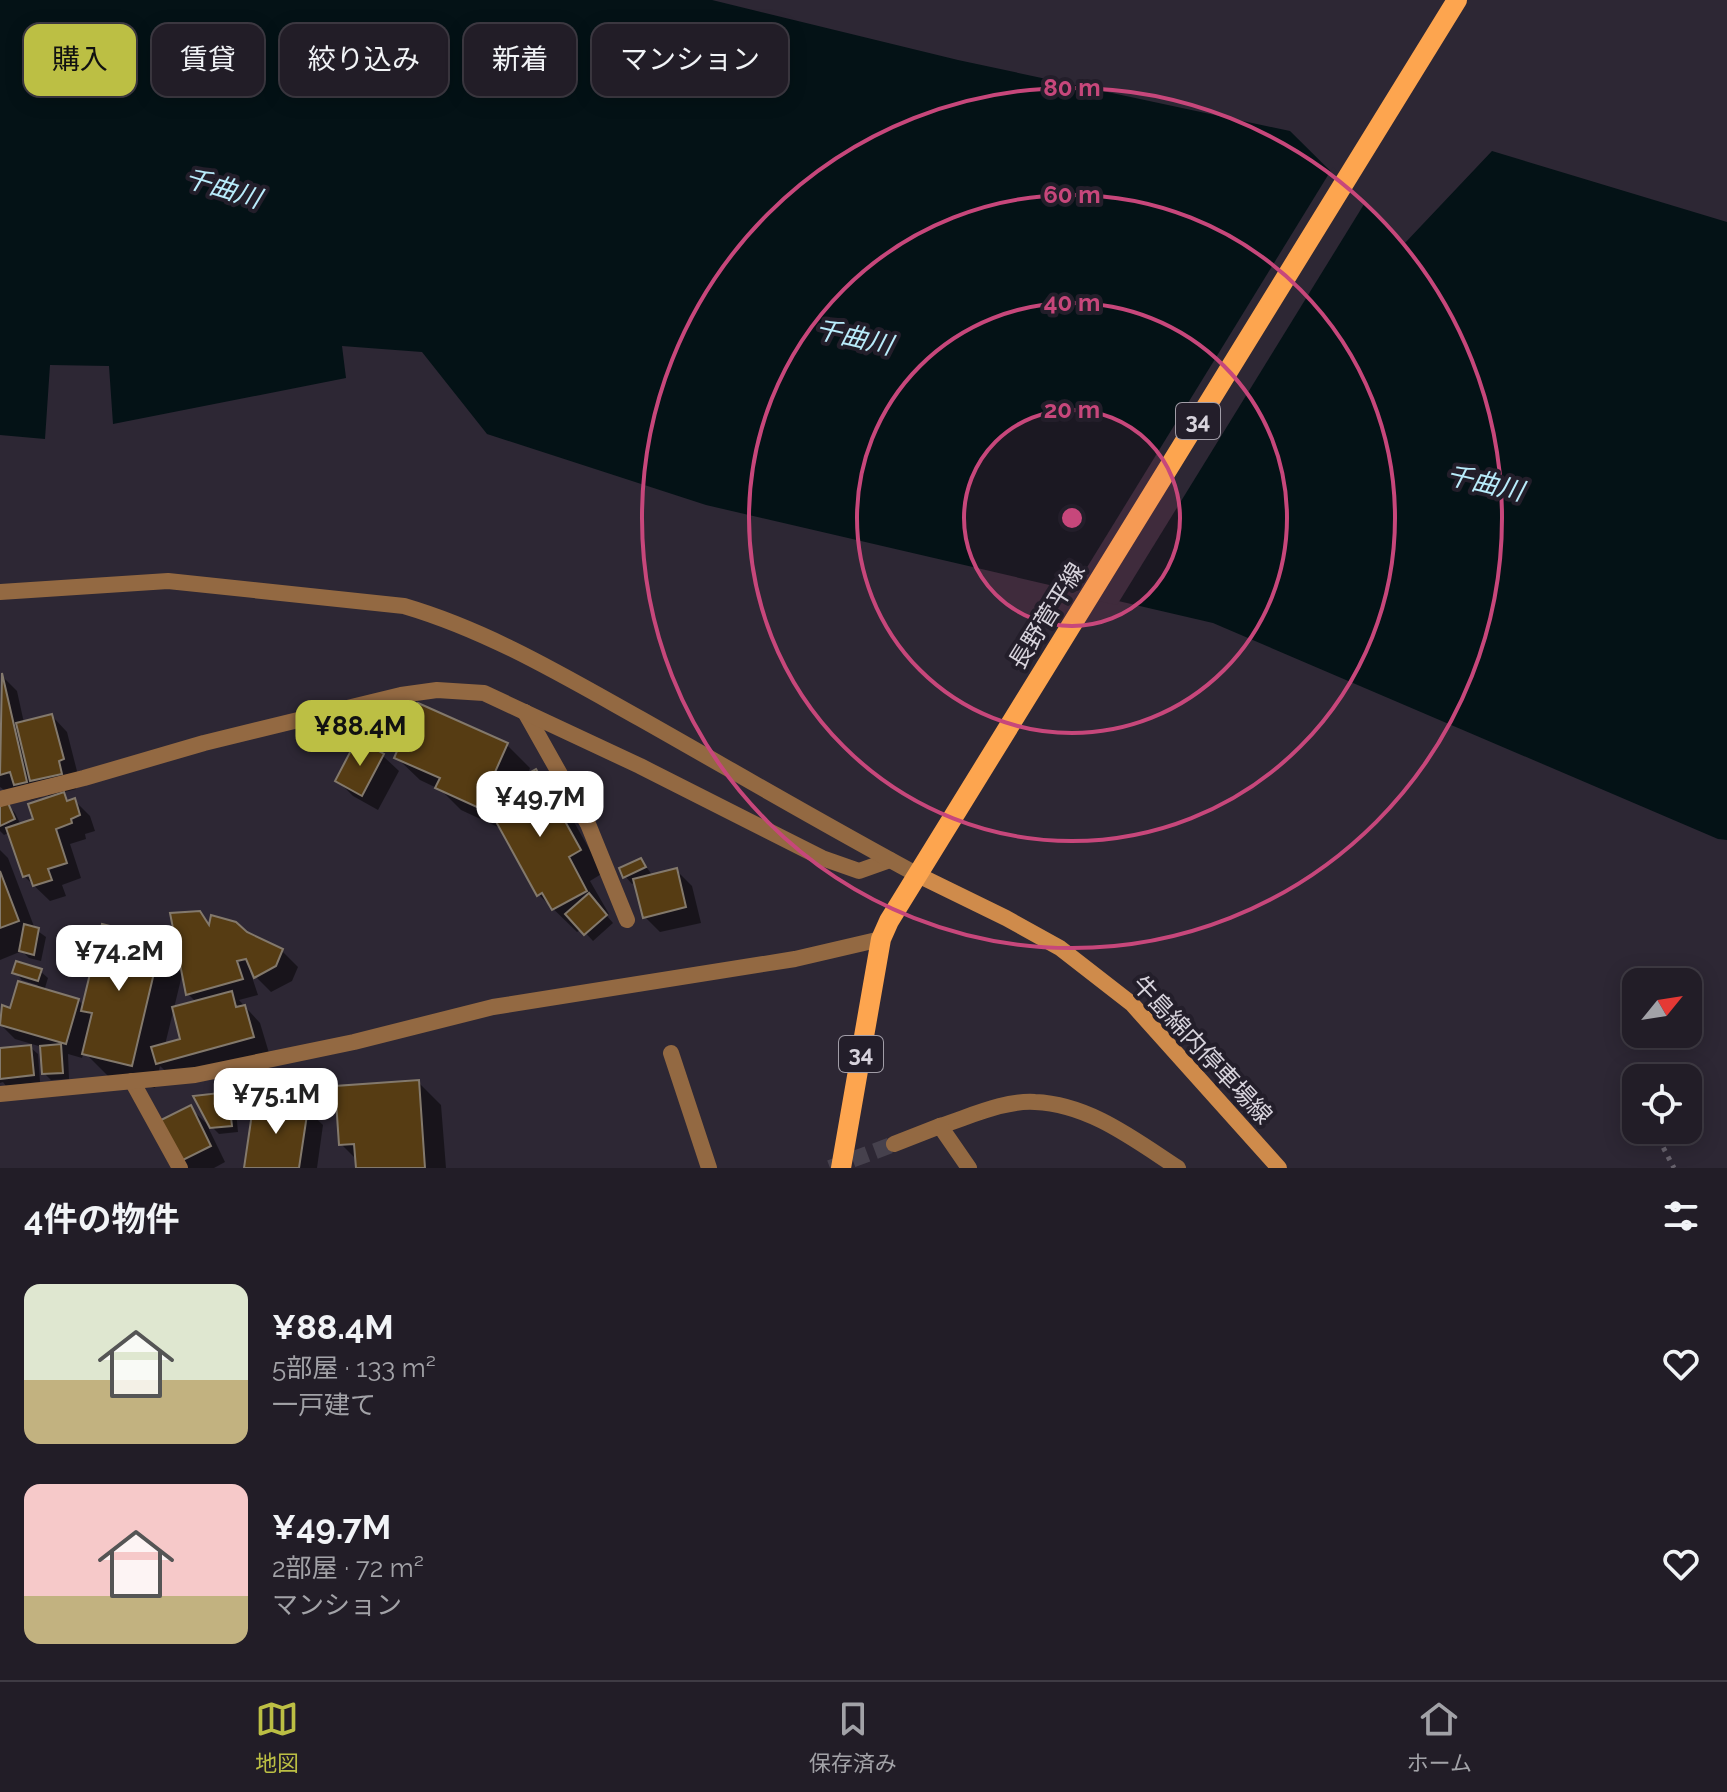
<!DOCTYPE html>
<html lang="ja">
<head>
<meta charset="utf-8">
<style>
	body { margin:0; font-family:Raleway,"Noto Sans JP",sans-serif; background:#2e2a33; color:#f1f3f6; height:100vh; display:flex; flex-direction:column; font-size:30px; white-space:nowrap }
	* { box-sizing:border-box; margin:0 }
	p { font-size:26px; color:#a2a2a7 }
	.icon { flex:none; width:44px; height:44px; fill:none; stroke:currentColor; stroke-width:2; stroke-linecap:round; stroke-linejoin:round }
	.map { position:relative; height:1168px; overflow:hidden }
	.panel { display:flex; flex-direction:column; background:#221d27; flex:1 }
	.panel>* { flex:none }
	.top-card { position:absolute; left:24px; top:24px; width:800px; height:72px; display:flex; gap:16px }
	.needle { width:52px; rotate:60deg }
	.fabs { position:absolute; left:1622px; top:968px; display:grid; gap:16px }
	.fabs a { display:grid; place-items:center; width:80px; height:80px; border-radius:16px; background:#221d27; box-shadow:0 4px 20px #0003,0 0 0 2px #3f3b44; font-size:40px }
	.price { position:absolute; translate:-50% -68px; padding:0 18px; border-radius:16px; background:#fff; color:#222; font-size:26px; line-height:52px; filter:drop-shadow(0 2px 4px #0008) }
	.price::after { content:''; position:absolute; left:50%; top:48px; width:24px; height:18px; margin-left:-12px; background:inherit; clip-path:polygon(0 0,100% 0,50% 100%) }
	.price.current { background:#bcbf44; color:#111 }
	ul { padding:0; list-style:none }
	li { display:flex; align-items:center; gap:24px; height:200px; padding:0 24px }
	li span { display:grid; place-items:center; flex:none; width:224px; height:160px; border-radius:16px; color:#555 }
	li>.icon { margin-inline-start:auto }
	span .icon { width:96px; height:96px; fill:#fffc; stroke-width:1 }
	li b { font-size:34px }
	h2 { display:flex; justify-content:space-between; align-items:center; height:96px; padding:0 24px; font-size:34px }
	.tag { padding:0 28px; border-radius:16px; background:#221d27; box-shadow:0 4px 20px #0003,0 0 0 2px #3f3b44; font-size:28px; line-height:72px }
	.tag.current { background:#bcbf44; color:#111 }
	.tab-bar { display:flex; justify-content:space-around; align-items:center; height:112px; border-top:2px solid #3f3b44; background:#221d27; font-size:22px; color:#a2a2a7 }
	.tab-bar a { display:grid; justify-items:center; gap:4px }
	.tab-bar .current { color:#bcbf44 }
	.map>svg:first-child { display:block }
</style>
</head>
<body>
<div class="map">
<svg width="1727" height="1168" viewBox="0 0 1727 1168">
	<rect width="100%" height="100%" fill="#2d2734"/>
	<polygon fill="#041216" points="0,0 712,0 958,60 1290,131 1404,244 1492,151 1727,222 1727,840 1718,839 1213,623 706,505 487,434 422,352 342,346 346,378 113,424 109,366 50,365 45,439 0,435"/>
	<polygon fill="#2d2734" points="1333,167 1366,201 1117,605 1070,595"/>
	<g fill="#0007" fill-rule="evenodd">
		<polygon points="1,675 17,691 24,723 52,716 67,732 78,775 73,776 76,789 61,793 70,802 74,800 90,816 95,831 85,834 86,839 70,844 81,878 62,885 66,896 50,901 24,876 10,832 4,835 0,831 0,809 8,805 15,813 21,825 36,820 51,798 40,788 42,797 31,800 20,789 7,792 0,787"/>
		<polygon points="419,706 507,745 530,768 527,776 535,771 558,794 603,873 590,881 609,914 607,916 613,923 593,941 582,929 577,932 539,895 502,829 461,810 441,790 420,780 396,757"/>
		<polygon points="358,742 383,756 399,771 378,810 353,796 338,781"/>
		<polygon points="0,850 8,858 35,929 46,937 41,961 29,958 22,951 0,960"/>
		<polygon points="641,860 653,876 676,870 692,886 701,923 660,932 645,917 636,882 632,884 625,876"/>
		<path d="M199,913l12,12 35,9 36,17 16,16 -6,14 -21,11 -21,-21 8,24 -19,5 21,23 9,30 -96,25 -13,-12 -5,22 -47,-12 -24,-24 -2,6 -14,-4 1,25 -18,1 -7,-7 -2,-26 -27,-8 -15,-15 3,-16 9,2 26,-25 -16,-5 -7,-8 25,-1 8,7 -4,13 34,9 6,6 77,-65 20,20zM183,971l5,23 8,8 -22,6zM174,1008l8,32 -17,5z"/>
		<polygon points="30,1047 38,1054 40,1082 6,1086 3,1082 0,1083 0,1050"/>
		<polygon points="418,1082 441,1105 446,1168 358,1168 358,1161 341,1144"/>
		<polygon points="228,1094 235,1101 238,1132 219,1134 212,1127"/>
		<polygon points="190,1108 206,1123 225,1162 214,1168 188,1168 181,1161"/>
		<polygon points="307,1110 323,1125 317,1168 246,1168"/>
	</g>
	<g fill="#563c13" stroke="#83796c" stroke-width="2">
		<polygon points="2,673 27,782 14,785 10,772 0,775"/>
		<polygon points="418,703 508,743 479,808 435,788 440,778 394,758"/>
		<polygon points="52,714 64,759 59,761 62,774 30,781 16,723"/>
		<polygon points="357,739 384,754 362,796 335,781"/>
		<polygon points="536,769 581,850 569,857 587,891 552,910 542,893 537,896 488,807 512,793 507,785"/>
		<polygon points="64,792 67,801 75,798 80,815 71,819 72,823 56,829 67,863 48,869 52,880 33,886 29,875 23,877 6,828 33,819 28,804"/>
		<polygon points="8,803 15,819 0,826 0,806"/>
		<polygon points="641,858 646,867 623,878 619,868"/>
		<polygon points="677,868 686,907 643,918 633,879"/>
		<polygon points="0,871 19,921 0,928"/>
		<polygon points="589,893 607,915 584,935 565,914"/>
		<polygon points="200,911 209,925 211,915 236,922 247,932 283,949 276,966 254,978 246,959 237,961 243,979 186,995 170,913"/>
		<polygon points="24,924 39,928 34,955 19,951"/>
		<polygon points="102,924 162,939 132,1066 82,1054 92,1013 81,1011"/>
		<polygon points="16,961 42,969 38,981 12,973"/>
		<polygon points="18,981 79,999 66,1044 0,1025 2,1005 10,1008"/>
		<polygon points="232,991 236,1007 245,1005 254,1037 156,1064 151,1047 180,1039 172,1007"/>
		<polygon points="61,1044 63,1073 42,1074 40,1046"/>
		<polygon points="31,1045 34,1075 0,1079 0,1048"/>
		<polygon points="419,1080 425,1168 356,1168 354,1144 339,1145 335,1086"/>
		<polygon points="228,1092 232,1126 210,1128 193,1096"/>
		<polygon points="254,1100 308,1108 299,1168 244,1168"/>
		<polygon points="191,1105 211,1146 179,1162 159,1121"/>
	</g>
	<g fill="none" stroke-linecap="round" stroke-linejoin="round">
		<polyline stroke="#46414d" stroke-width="16" stroke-dasharray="16 8" stroke-linecap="butt" points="830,1168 894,1144"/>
		<g stroke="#67626d" stroke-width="5" stroke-dasharray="4 6" stroke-linecap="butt">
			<polyline points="1675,1078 1690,1072"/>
			<polyline points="1654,1130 1674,1168"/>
		</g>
		<g stroke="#936942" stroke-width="16">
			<polyline points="525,712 588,824 627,920"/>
			<polyline points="0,799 84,778 204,743 401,695 437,690 484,693 640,766 822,858 859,871 890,860"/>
			<polyline points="671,1053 709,1168"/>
			<path d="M940,1126c29,-9 64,-26 95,-24 54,2 100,38 143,66"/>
		</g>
		<g stroke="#936942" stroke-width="16">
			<path d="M0,592l168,-11 236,25c85,25 160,70 237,113 92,52 184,106 277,156"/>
			<polyline points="132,1081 180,1168"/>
			<polyline points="0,1094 195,1075 354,1042 493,1007 795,959 881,939"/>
			<polyline points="894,1144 940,1126 969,1168"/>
		</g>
		<polyline stroke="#cf8b4b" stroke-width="16" points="918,875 1006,918 1060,948 1132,1004 1279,1168"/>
		<polyline stroke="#fda54f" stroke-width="20" points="841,1168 881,939 889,921 1457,0"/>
	</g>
	<circle cx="1072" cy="518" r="108" fill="#c7477b" fill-opacity=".12"/>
	<g fill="none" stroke="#c7477b" stroke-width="4">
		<circle cx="1072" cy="518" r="108"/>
		<circle cx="1072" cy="518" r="215"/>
		<circle cx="1072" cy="518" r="323"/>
		<circle cx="1072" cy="518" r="430"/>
	</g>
	<g text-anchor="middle" stroke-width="8" stroke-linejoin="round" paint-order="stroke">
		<g fill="#231e2a" stroke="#a19da7" stroke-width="2">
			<rect x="1176" y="403" width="44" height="36" rx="6"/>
			<rect x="839" y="1036" width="44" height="36" rx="6"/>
		</g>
		<g font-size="22" font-weight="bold" fill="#d7d3dc">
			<text x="1198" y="429">34</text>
			<text x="861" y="1062">34</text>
		</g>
		<g font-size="24" fill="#d7d3dc" stroke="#231e2a">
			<text transform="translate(1047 616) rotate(-58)" y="8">長野菅平線</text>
			<text transform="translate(1202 1050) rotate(47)" y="8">牛島綿内停車場線</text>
		</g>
		<g font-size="26" font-style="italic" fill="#b9ecfb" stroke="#231e2a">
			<text transform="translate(223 188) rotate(17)" y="9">千曲川</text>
			<text transform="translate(854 337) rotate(13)" y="9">千曲川</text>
			<text transform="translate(1485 483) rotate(13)" y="9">千曲川</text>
		</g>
	</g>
	<circle cx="1072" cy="518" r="12" fill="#c7477b" stroke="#231e2a" stroke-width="4"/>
	<g font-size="24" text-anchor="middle" font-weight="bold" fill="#c7477b" stroke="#231e2a" stroke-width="8" stroke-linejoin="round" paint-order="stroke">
		<text x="1072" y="96">80 m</text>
		<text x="1072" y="203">60 m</text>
		<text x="1072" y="311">40 m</text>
		<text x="1072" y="418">20 m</text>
	</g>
</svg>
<div class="fabs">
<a><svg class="needle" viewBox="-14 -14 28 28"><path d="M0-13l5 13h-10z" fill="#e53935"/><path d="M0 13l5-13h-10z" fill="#a2a2a7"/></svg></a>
<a><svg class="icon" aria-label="locate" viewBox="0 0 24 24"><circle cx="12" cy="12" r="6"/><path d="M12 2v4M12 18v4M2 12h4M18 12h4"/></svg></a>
</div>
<b class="price current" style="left:360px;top:768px">¥88.4M</b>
<b class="price" style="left:540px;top:839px">¥49.7M</b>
<b class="price" style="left:119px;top:993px">¥74.2M</b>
<b class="price" style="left:276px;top:1136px">¥75.1M</b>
<div class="top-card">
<a class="tag current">購入</a>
<a class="tag">賃貸</a>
<a class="tag">絞り込み</a>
<a class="tag">新着</a>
<a class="tag">マンション</a>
</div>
</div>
<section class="panel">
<h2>4件の物件<svg class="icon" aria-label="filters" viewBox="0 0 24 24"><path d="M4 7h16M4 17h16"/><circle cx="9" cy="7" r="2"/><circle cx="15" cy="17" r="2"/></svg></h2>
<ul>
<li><span style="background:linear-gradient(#dfe7d0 60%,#c2b280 0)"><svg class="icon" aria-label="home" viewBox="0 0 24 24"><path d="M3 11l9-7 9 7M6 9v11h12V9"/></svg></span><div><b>¥88.4M</b><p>5部屋 · 133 m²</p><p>一戸建て</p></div><svg class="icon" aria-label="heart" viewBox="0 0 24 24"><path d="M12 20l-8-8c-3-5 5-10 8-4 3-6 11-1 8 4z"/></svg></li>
<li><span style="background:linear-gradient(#f6c9c9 70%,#c2b280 0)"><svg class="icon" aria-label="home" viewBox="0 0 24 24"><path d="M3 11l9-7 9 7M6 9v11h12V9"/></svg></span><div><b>¥49.7M</b><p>2部屋 · 72 m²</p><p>マンション</p></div><svg class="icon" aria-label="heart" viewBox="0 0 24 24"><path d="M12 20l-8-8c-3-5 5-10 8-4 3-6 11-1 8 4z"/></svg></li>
</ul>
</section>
<nav class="tab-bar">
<a class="current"><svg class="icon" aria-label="map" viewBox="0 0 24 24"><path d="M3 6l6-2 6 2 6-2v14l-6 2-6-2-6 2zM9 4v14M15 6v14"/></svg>地図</a>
<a><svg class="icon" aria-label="saved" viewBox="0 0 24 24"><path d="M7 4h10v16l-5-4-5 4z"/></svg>保存済み</a>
<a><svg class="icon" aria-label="home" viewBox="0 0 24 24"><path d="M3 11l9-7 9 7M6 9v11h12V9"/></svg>ホーム</a>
</nav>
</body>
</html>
